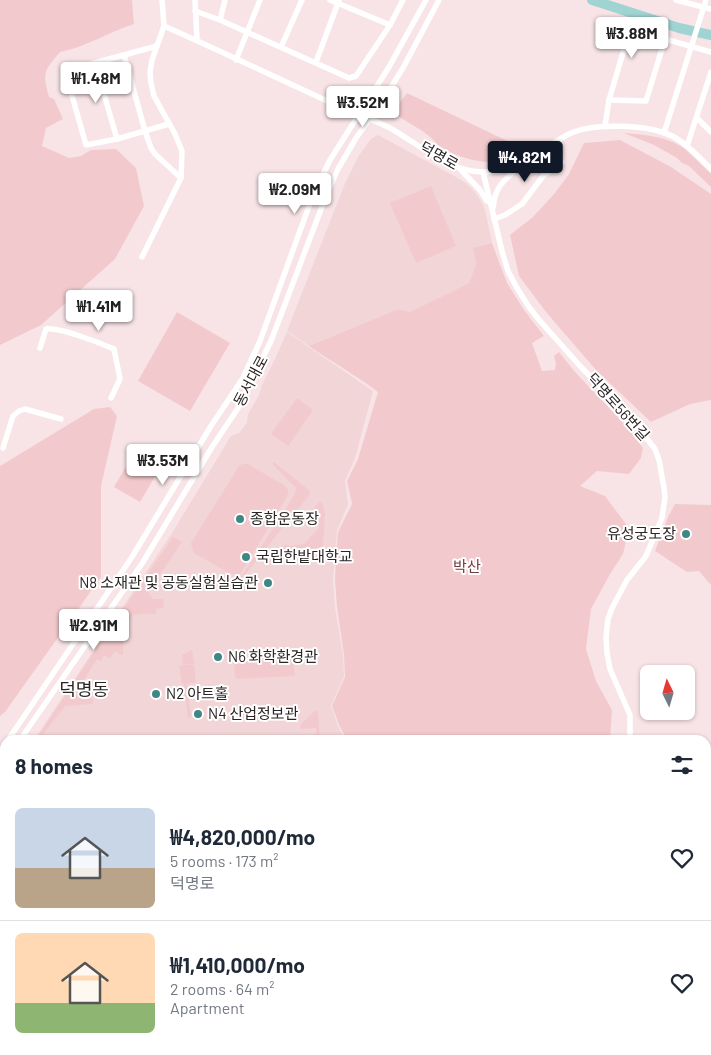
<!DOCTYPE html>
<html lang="en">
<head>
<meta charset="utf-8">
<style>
	body { margin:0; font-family:Barlow,"Noto Sans KR",sans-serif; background:#f2f2f3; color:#1f2937; height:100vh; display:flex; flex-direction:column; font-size:19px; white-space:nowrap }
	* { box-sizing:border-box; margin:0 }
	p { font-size:16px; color:#747a83 }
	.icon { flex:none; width:28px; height:28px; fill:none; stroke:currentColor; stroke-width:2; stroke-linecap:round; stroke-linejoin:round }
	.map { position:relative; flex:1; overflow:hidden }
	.panel { position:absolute; left:0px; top:735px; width:711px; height:320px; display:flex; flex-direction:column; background:#fff; border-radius:15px 15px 0 0; box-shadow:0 1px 4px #0004 }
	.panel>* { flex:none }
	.needle { width:32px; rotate:355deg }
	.fabs { position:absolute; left:640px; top:665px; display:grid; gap:10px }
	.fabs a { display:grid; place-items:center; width:55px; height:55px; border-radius:8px; background:#fff; box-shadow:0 1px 4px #0004; font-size:25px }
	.price { position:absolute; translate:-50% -42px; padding:0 11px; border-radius:5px; background:#fff; color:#222; font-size:16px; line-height:32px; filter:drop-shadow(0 1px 2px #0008) }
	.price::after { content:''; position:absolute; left:50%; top:30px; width:15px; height:11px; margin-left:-8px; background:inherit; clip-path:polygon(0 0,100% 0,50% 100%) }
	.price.selected { background:#111827; color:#fff }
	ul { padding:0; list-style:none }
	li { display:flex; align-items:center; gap:15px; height:125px; padding:0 15px }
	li+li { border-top:1px solid #e0e1e3 }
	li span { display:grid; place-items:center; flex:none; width:140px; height:100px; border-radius:8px; color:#555 }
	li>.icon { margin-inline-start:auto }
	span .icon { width:60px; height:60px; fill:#fffc; stroke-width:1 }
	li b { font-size:21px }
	h2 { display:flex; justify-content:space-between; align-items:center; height:60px; padding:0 15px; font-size:21px }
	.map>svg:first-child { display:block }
</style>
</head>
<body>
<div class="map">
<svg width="711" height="1055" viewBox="0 0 711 1055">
	<rect width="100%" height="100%" fill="#f8e4e6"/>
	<g fill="#f2d5d7">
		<polygon points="378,135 456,177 466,183 473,190 481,201 485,210 492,243 473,249 476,264 469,283 410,312 398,309 309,346 287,331 344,186 358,157 371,139"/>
		<polygon points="287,332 373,391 355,458 345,481 348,504 337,531 333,581 335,608 343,655 344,677 331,706 338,726 345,740 36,740 38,734 172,533 231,436 239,433 247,423 248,414 259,395 262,385 275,359"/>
		<polygon points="242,1050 426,1050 427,1055 248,1055"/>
	</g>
	<g fill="#f2cacd">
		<path d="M0,0h132l2,24c-25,8 -48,23 -74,28 -16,19 -18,20 -11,45l5,2 9,20 -17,9 -4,18 27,12 12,-2 10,-6 25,-1 20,19 8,38 -29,53 -74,66 -41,20z"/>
		<path d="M407,93l115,55c-3,3 -6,6 -9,8 -18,14 -60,1 -76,-12 -3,-3 -5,-6 -8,-8 -10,-8 -22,-14 -33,-21l-1,-6z"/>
		<path d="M624,133c22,2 43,3 61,16 9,8 17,17 26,25v13l-22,-21 -7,-3 -5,-5 -23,-13z"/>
		<polygon points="620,140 671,167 711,194 711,400 690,404 651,422 596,370 546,312 519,276 510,235 533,217 555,193 569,174 584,143"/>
		<polygon points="431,186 456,246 416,263 390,203"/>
		<path d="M492,243l15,40 17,27 20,26 -12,7 10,28 13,-1 1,-6 -2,-8 5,-4 16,20 52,55 16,21 -2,10 -12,16 -32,-3 -17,15 25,10 24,32 -6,26 -13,20 -19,35 -5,40 10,32 16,29 -2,30h-263l-8,-15 -7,-19 13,-29 -1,-22 -7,-48 -2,-26 1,-26 2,-23 14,-28 -5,-23 11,-22 20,-67c-21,-16 -46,-30 -69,-46l89,-37 12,3 59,-29 7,-19 -3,-16z"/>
		<polygon points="177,312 230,343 190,411 138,381"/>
		<polygon points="297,398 313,410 288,446 271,434"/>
		<polygon points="110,407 117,416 101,486 101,577 5,712 0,716 0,466 94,409"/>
		<polygon points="137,448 163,463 140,502 114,487"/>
		<polygon points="274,462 310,491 310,494 291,518 284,512 295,494 296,488 273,465 273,463"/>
		<path d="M243,464h5l36,21c3,3 5,5 4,10l-47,78 -5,2 -7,-2 -35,-20 -2,-5 -1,-5 48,-77z"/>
		<polygon points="320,502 322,503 325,514 323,546 318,548 278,553 286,544 289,546 304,544 319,528 317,513 311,512 317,504"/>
		<polygon points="675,504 711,505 711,585 699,571 687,572 655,551 668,517"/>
		<path d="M281,517l6,5 -55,69 -8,-6 -3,-7c7,2 14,5 20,-1z"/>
		<path d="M173,537l9,5 -34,50 5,7h10l1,9 -8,1v5c-6,0 -19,-1 -24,2 -10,5 -8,28 -9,38l-1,1 -7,-4 -5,7 -6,-3 -3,6 -4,-2 -19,30 13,9 3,3 -2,3 -27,2 -21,27 -1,7h-6l2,-5 54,-82z"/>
		<polygon points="192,650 194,664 183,665 194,665 196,682 187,684 191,717 188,718 184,684 182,684 179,666 183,665 182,655"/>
		<polygon points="264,653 267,658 292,653 295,676 237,679 235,677 234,663 236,659 254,658 256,654"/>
		<polygon points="316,710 318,712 320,740 317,740 316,728 300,729 300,725"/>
		<polygon points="706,970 711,975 711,1055 405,1055 409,1050 706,1050"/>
	</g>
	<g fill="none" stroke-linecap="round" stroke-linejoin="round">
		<polyline stroke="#9fd4d2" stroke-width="10" points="592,0 679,28 711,35"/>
		<g stroke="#fff" stroke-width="5.5">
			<path d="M162,0l2,26c50,22 98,45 148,68 25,12 51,21 76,33 30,16 59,44 94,45 33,2 58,-22 85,-37 24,-13 83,-11 107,2 14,8 25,20 37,32"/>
			<polyline points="195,0 197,40"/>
			<polyline points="330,0 390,25"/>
			<polyline points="676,0 711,9"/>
			<polyline points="195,11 220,20 349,78 356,76 390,25 403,0"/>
			<polyline points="220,20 225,0"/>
			<polyline points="157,46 65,71 86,145 117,139 169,124"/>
			<polyline points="281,47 302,0"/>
			<polyline points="124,55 145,131 151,148 155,154 181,178"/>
			<polyline points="236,60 260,0"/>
			<polyline points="316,62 339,0"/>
			<polyline points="95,63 117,139"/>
			<polyline points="609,100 646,101 665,39"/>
			<polyline points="697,118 711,132"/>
			<polyline points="605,126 609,100 630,29 711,52"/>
			<polyline points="664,133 706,0"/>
			<polyline points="687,146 711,72"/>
			<polyline points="461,170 480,190 487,201"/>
			<polyline points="483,172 502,251 508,271 517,288 529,307 540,321 581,367 631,418 655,449 659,460 664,488 665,497 662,518 646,556 627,580 612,608 608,619 606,637 607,653 610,669 630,715 630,740"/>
			<path d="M493,208c2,-24 13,-28 28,-43"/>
			<polyline points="494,219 505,215 522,204 543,176 562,162 551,145"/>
			<polyline points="142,257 181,178 182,151 175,134 154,96 151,83 150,72 152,60 164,26"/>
			<path d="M40,348l6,-19c13,-2 54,14 68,20l6,30 -9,19"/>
			<polyline points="3,448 13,416 19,411 25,409 61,419"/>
			<polyline points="8,740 132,557 211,426 243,378 260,341 313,195 330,160 389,67 426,0"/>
			<polyline points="20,740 143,562 212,447 238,408 271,341 326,196 338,169 356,138 380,105 403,68 439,0"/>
			<polyline points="0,751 5,744"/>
			<polyline points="0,770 5,762"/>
			<polyline points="0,842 5,840"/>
			<polyline points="706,870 711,872"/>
			<polyline points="0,960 5,941"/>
			<polyline points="0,982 5,983"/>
			<polyline points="0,1019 5,1021"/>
			<polyline points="102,1050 113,1055"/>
			<polyline points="172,1050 177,1055"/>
			<polyline points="229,1050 235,1055"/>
			<polyline points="54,1055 56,1050"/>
		</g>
	</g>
	<g fill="#3f8785" stroke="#fff" stroke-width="2">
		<circle cx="240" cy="519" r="5"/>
		<circle cx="686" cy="534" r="5"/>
		<circle cx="246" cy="557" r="5"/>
		<circle cx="268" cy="583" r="5"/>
		<circle cx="218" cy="657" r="5"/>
		<circle cx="156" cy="694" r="5"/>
		<circle cx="198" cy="714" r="5"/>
	</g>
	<g text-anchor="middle" stroke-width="4" stroke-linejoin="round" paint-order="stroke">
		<g font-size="15" fill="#2c2525" stroke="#fff">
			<text transform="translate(439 156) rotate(29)" y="5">덕명로</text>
			<text transform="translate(251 381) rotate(-62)" y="5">동서대로</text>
			<text transform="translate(618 407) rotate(48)" y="5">덕명로56번길</text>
		</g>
		<g font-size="15" fill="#2c2525" stroke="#fff" text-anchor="start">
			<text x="250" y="524">종합운동장</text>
			<text x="676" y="539" text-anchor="end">유성궁도장</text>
			<text x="256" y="562">국립한밭대학교</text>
			<text x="258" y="588" text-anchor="end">N8 소재관 및 공동실험실습관</text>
			<text x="228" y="662">N6 화학환경관</text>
			<text x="166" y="699">N2 아트홀</text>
			<text x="208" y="719">N4 산업정보관</text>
		</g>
		<g font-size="15" fill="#763a41" stroke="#fff">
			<text x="467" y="572">박산</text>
		</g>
		<g font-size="18" fill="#2c2525" stroke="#fff">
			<text x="84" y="696">덕명동</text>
		</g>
	</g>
</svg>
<div class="fabs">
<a><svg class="needle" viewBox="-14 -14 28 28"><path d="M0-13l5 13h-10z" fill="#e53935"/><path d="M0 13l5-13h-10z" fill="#747a83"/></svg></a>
</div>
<b class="price" style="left:632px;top:59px">₩3.88M</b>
<b class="price" style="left:96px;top:104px">₩1.48M</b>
<b class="price" style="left:363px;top:128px">₩3.52M</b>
<b class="price selected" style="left:525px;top:183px">₩4.82M</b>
<b class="price" style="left:295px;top:215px">₩2.09M</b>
<b class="price" style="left:99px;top:332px">₩1.41M</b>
<b class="price" style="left:163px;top:486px">₩3.53M</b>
<b class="price" style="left:94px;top:651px">₩2.91M</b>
<section class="panel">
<h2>8 homes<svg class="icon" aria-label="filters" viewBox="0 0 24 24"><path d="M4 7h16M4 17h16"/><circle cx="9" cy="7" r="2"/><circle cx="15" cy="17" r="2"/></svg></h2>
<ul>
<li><span style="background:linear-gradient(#c9d6e8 60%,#b9a48a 0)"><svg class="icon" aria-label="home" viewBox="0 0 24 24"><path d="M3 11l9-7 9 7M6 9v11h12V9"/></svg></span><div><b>₩4,820,000/mo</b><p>5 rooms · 173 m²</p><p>덕명로</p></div><svg class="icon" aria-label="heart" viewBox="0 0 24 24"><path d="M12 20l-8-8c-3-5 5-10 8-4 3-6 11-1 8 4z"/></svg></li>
<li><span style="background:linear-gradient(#ffd9b3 70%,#8fb573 0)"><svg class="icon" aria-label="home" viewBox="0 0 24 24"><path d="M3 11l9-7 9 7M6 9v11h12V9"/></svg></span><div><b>₩1,410,000/mo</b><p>2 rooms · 64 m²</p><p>Apartment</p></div><svg class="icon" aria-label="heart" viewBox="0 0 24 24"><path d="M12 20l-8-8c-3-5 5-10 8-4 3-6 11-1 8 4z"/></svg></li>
</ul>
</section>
</div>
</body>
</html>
